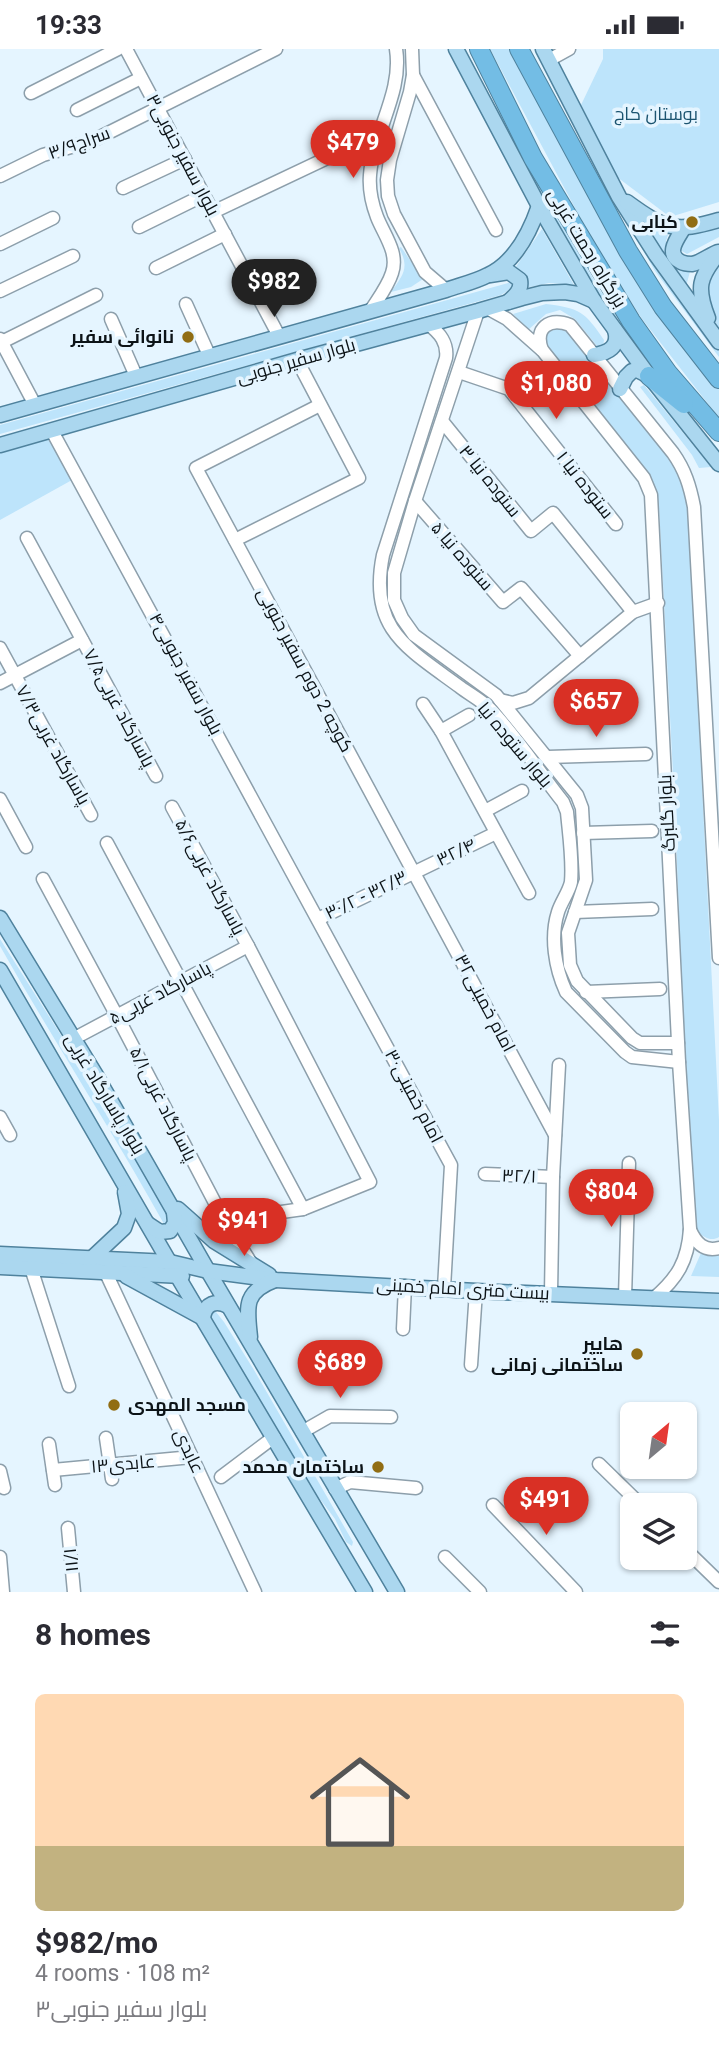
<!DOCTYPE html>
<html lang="en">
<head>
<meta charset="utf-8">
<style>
	body { margin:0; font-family:Roboto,Cairo,sans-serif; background:#f2f2f3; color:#2b2b33; height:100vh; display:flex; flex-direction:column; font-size:26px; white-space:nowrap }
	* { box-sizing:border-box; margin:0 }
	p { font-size:23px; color:#7c7c81 }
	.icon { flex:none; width:38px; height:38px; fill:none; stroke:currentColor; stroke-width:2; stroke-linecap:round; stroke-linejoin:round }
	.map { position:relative; height:1543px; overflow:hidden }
	.details { display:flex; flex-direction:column; background:#fff; flex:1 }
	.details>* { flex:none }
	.needle { width:46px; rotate:29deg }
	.controls { position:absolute; left:620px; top:1353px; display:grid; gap:14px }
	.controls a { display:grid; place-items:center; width:77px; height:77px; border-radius:10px; background:#fff; box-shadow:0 2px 5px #0004; font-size:35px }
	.price { position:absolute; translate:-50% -60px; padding:0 16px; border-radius:24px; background:#d93025; color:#fff; font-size:23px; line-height:46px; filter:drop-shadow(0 2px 4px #0008) }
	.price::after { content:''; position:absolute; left:50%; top:42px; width:21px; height:16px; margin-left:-10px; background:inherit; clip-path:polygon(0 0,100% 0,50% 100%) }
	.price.current { background:#222; color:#fff }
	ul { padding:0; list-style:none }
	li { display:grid; align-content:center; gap:14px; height:371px; padding:0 35px }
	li+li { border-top:2px solid #e1e1e2 }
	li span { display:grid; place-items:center; height:217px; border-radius:10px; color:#555 }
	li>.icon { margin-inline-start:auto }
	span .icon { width:126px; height:126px; fill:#fffc; stroke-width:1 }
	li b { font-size:30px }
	h2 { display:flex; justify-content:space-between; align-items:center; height:84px; padding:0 35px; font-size:30px }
	.status { display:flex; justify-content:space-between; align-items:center; height:49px; padding:0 35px; background:#fff; direction:ltr }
	.status svg { height:19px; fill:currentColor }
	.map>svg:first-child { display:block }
</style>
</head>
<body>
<div class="status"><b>19:33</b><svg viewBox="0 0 49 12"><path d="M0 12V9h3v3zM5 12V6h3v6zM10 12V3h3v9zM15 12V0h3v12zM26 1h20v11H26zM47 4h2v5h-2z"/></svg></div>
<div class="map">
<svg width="719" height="1543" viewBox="0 0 719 1543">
	<rect width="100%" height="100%" fill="#e5f5ff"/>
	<g fill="#bde4fb">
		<polygon points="490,0 511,0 608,183 719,337 719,369 642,270 590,187"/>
		<polygon points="603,0 719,0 719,153 670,168 617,128 581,56 603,10"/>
		<polygon points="549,30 555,32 654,213 719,302 719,308 655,222 600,127"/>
		<polygon points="492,56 501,59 547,148 599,240 675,340 652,320 600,246 527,121"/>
		<polygon points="642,173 669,183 666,192 667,202 691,219 685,241"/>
		<path d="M719,177v11l-32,17 -7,-4 1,-13c13,-5 25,-5 38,-11z"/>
		<polygon points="542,180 574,236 549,234 525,239 513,222"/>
		<path d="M401,198l22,32 -12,8 -20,5c12,-17 19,-24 8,-44z"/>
		<path d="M719,216v66c-10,-26 -19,-43 0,-66z"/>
		<polygon points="512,233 515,237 501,246 0,385 0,376"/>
		<path d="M546,255c34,4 39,8 58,36l-1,6h-6l-22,-27 -15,-9 -14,4 -18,16 -15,-16z"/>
		<path d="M558,278l7,1 104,127 16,32 4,45 30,588v117c-8,5 -15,0 -22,-5l-14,-210 -8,-211 -16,-303 -5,-19 -107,-139c-4,-12 -1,-19 11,-23z"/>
		<polygon points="644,336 711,418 699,419 692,406 640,338"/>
		<polygon points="52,382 81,426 0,471 0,399"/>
		<path d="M0,890l97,153 73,128 -1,4h-5c-52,-94 -111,-184 -164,-278z"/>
		<polygon points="701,1204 719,1207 719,1228 691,1227"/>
		<polygon points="212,1263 216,1263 224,1273 254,1321 353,1493 352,1497 346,1493 335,1470 313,1441 210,1266"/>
	</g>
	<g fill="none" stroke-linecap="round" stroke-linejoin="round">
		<defs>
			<g id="minor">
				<polyline points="126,0 279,287"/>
				<polyline points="412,0 413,26 410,43 390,111 387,131 388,147 394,165 425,223 446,241"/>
				<polyline points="549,11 569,0"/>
				<polyline points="413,26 496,181"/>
				<polyline points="31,44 118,0"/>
				<polyline points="77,61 141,29"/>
				<polyline points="0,127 43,106 92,92 276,0"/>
				<polyline points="123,139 185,110"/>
				<polyline points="213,163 380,84"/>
				<polyline points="139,178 204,146"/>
				<polyline points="0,195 53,169"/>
				<polyline points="156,219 225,185"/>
				<polyline points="0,242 73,207"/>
				<polyline points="186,255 209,306"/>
				<path d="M487,259l20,11 36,32 101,127 7,17 28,567 11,167c-2,32 -13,50 -37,70"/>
				<path d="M371,261c7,-11 17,-24 21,-37 7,-20 -8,-38 -15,-56 -5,-13 -8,-29 -7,-42 3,-43 33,-82 26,-126"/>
				<polyline points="478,262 415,452 394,524 394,551 402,569 414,586 496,646 577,746 582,759 586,831 568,884 570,916 577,932 632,989 640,994 678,994"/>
				<polyline points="111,270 136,327"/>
				<path d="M428,275c12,9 20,19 18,34l-63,197c-15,74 24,93 77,132 9,7 21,13 30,22 27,28 49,63 73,93l4,10c2,22 6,48 4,70 -2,10 -10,20 -13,30 -8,25 -3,56 8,80l59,60 7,5 47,5"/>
				<polyline points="0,290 35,356"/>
				<polyline points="2,293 96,246"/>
				<path d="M542,301c-8,-22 7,-33 28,-25l103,128c12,17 17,33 21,54l25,451"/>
				<polyline points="459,323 509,340 616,475"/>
				<polyline points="320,356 196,419 555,1086"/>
				<polyline points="442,372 531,482 553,464 633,563"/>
				<polyline points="52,382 451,1116 444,1239"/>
				<polyline points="415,452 503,553 521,539 580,607"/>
				<polyline points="27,489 156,727"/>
				<polyline points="235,491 359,429 297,311"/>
				<polyline points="0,599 91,766"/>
				<polyline points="0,634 82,591"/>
				<polyline points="500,651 513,654 529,649 633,563 658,554"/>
				<polyline points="423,655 441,682"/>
				<polyline points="469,666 441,682 529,844"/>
				<polyline points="548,708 646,705"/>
				<polyline points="0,750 26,798"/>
				<polyline points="172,758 248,897 370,1133 303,1160 224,1171"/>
				<polyline points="485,762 522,742"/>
				<polyline points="583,784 652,782"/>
				<polyline points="107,794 303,1160"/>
				<polyline points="43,830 117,967 224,1171 251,1214"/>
				<polyline points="575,863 652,860"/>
				<polyline points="318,870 496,784"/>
				<polyline points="586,943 660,940"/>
				<polyline points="73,990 248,897"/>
				<polyline points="0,1068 10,1086"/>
				<polyline points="485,1125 553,1128"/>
				<path d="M690,1181c6,13 14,22 29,18"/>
				<polyline points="31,1219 69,1337"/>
				<polyline points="106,1224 255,1543"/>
				<polyline points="551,1244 553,1128 559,1016"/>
				<polyline points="625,1248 629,1114"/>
				<polyline points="403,1280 405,1237"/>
				<polyline points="471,1316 476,1242"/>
				<polyline points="302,1383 330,1367 391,1368"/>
				<polyline points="106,1389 112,1430"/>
				<polyline points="49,1395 55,1436"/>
				<polyline points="599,1415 641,1456"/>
				<polyline points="53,1421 192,1408"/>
				<polyline points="0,1422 4,1439"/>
				<polyline points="221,1428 274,1388"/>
				<polyline points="335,1440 350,1433 416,1439"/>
				<polyline points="493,1456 576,1543"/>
				<polyline points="68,1479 74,1543"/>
				<polyline points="684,1499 719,1533"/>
				<polyline points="0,1508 3,1543"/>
				<polyline points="445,1508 480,1543"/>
			</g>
			<g id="major">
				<polyline points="456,0 539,157 594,252 649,327 719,415"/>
				<polyline points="543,0 619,148 656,206 719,293"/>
				<path d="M627,153c37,27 48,31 92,18"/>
				<path d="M683,180c-6,10 -18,25 -2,33 2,1 8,2 11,2 8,-1 18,-9 26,-12"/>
				<path d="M490,226l19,-3 11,8c2,10 -5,16 -12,22"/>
				<path d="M708,269c-12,-30 -9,-41 11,-65"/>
				<path d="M594,306c14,-2 26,-8 21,-25"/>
				<polyline points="620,340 626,328 632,322 637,321 649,327"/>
				<path d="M0,366l446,-125c14,-5 29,-8 42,-15 26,-12 42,-43 51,-69"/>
				<polyline points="0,396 297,311 478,262 522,249 542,244 565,243 578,245 594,252"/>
				<polyline points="0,869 97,1028 208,1222 397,1543"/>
				<polyline points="0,921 178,1228 365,1543"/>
				<polyline points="178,1160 214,1192 269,1226"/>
				<polyline points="148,1175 160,1183 170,1182 175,1174 174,1163"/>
				<polyline points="0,1205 170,1213 208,1222 276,1231 476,1242 719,1252"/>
				<polyline points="91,1210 124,1179 129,1165 125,1143"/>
				<polyline points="0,1218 182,1227"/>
				<path d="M126,1227l77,42c2,-15 13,-18 25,-12"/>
				<path d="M250,1288c-3,-30 -7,-45 25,-57"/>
			</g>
			<g id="highway">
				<polyline points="479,0 533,109 631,272 668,324 719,383"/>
				<polyline points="519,0 628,202 663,258 719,330"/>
				<polyline points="649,327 684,355"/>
			</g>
		</defs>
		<use href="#minor" stroke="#8d9fab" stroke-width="15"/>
		<use href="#major" stroke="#4f829d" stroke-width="17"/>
		<use href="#highway" stroke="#4f829d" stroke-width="20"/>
		<use href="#minor" stroke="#fff" stroke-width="12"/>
		<use href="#major" stroke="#abd7ef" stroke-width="14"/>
		<use href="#highway" stroke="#73bde5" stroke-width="18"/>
	</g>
	<g fill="#916d13" stroke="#e5f5ff" stroke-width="2.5">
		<circle cx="692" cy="173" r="7"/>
		<circle cx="188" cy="288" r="7"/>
		<circle cx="637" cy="1305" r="7"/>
		<circle cx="114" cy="1356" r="7"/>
		<circle cx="378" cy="1418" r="7"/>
	</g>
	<g text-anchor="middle" stroke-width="7" stroke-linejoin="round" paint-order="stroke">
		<g font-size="18" fill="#1b5470" stroke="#e5f5ff">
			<text x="656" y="71">بوستان کاج</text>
		</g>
		<g font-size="18" fill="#0c1317" stroke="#e5f5ff">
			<text transform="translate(79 94) rotate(-20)" y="6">سراج۳/۹</text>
			<text transform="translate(183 106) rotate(62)" y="6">بلوار سفیر جنوبی۳</text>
			<text transform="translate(587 199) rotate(59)" y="6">بزرگراه رحمت غربی</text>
			<text transform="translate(296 312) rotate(-16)" y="6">بلوار سفیر جنوبی</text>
			<text transform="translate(490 432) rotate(51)" y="6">ستوده نیا ۳</text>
			<text transform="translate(585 436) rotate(52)" y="6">ستوده نیا ۱</text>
			<text transform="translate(462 507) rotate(49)" y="6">ستوده نیا ۵</text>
			<text transform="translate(305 621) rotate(62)" y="6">کوچه 2 دوم سفیر جنوبی</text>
			<text transform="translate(186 625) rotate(62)" y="6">بلوار سفیر جنوبی۴</text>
			<text transform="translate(119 659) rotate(62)" y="6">پاسارگاد غربی۷/۵</text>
			<text transform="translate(53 696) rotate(61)" y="6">پاسارگاد غربی۷/۳</text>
			<text transform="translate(515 696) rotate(50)" y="6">بلوار ستوده نیا</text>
			<text transform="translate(667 764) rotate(-93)" y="6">بلوار گلبرگ</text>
			<text transform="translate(456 803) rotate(-26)" y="6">۳۲/۴</text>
			<text transform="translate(210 828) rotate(62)" y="6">پاسارگاد غربی۵/۶</text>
			<text transform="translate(366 846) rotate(-26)" y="6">۳۰/۲ - ۳۲/۳</text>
			<text transform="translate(160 944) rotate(-28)" y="6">پاسارگاد غربی۵</text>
			<text transform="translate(485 954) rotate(62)" y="6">امام خمینی۳۲</text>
			<text transform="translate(105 1045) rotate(59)" y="6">بلوار پاسارگاد غربی</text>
			<text transform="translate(414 1047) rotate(62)" y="6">امام خمینی۳۰</text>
			<text transform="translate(163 1055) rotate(63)" y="6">پاسارگاد غربی۵/۱</text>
			<text transform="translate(519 1127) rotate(2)" y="6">۳۲/۱</text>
			<text transform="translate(463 1240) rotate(3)" y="6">بیست متری امام خمینی</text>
			<text transform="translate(189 1402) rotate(65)" y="6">عابدی</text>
			<text transform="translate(123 1415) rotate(-5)" y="6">عابدی۱۳</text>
			<text transform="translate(71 1511) rotate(-96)" y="6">۱۱/۱</text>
		</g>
		<g font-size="18" font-weight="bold" fill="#0c1317" stroke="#e5f5ff" text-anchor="end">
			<text x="678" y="179">کبابی</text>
			<text x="174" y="294">نانوائی سفیر</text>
			<text x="623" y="1301">هایپر<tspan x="623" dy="21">ساختمانی زمانی</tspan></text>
			<text x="128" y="1362" text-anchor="start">مسجد المهدی</text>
			<text x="364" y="1424">ساختمان محمد</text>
		</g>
	</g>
</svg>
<div class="controls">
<a><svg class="needle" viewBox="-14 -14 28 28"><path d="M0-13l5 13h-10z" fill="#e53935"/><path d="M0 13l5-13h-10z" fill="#7c7c81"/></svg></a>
<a><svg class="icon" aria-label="layers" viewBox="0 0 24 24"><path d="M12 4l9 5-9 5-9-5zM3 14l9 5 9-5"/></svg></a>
</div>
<b class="price" style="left:353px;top:131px">$479</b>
<b class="price current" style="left:274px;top:270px">$982</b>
<b class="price" style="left:556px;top:372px">$1,080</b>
<b class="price" style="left:596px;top:690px">$657</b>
<b class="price" style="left:611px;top:1180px">$804</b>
<b class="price" style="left:244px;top:1209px">$941</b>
<b class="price" style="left:340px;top:1351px">$689</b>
<b class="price" style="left:546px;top:1488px">$491</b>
</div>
<section class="details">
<h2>8 homes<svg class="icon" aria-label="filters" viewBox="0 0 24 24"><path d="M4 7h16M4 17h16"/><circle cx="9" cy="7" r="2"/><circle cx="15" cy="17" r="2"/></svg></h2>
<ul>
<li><span style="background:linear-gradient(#ffd9b3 70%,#c2b280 0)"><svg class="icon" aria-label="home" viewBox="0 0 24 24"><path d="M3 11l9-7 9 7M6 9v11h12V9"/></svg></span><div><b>$982/mo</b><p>4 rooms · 108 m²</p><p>بلوار سفیر جنوبی۳</p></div></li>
</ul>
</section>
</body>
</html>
